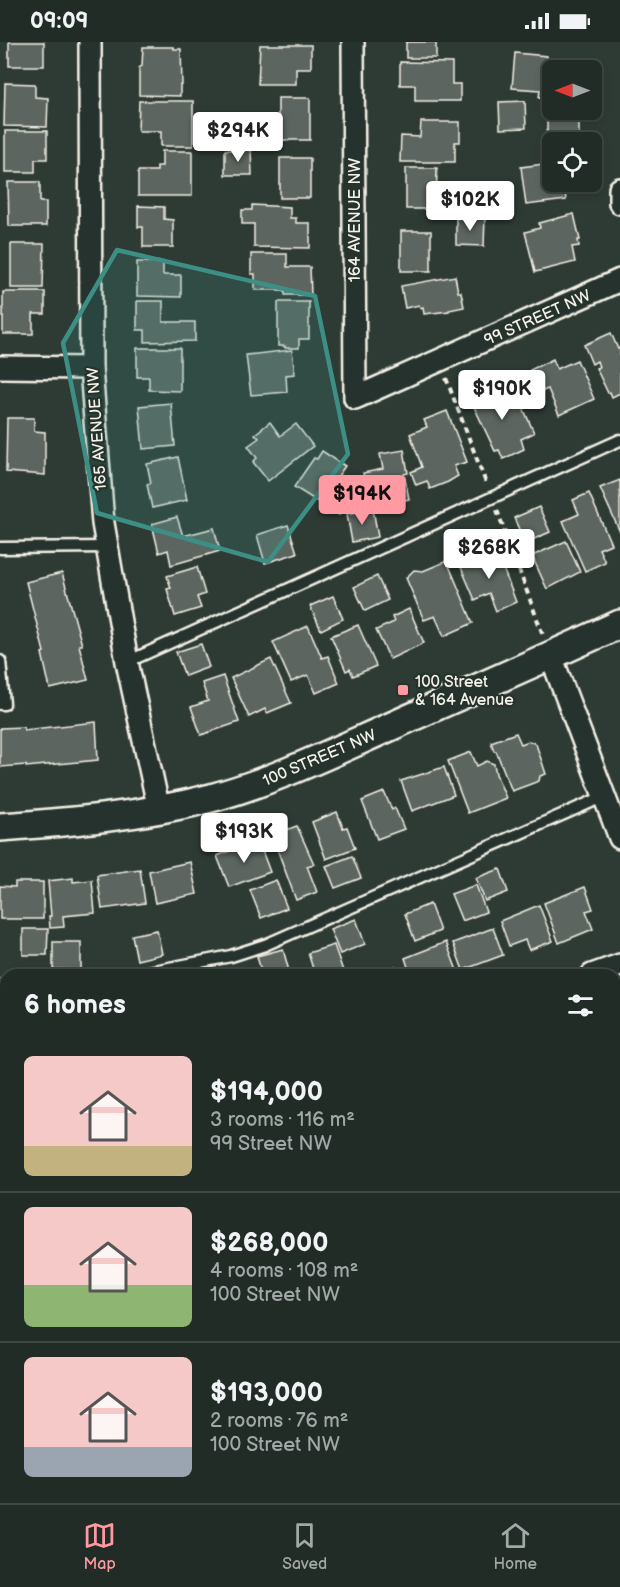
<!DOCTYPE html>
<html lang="en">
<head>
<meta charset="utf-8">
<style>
	body { margin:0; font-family:"Balsamiq Sans",sans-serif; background:#2e3833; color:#f1f3f6; height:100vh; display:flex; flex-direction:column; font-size:22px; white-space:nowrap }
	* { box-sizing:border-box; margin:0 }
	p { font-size:20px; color:#a2a7a7 }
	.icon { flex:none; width:33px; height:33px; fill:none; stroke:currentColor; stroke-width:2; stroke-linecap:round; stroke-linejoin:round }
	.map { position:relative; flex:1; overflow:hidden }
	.panel { position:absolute; left:0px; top:927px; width:621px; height:534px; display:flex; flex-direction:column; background:#222c27; border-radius:18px 18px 0 0; box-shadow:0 3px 9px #0003,0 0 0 2px #3f4844 }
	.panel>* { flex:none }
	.needle { width:39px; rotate:270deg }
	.fabs { position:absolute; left:542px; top:18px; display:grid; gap:12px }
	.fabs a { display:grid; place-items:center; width:60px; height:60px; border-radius:9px; background:#222c27; box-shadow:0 3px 9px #0003,0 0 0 2px #3f4844; font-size:30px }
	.price { position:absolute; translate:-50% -51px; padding:0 14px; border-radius:6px; background:#fff; color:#222; font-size:20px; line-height:39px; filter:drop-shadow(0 2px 3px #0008) }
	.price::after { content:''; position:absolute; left:50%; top:36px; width:18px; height:14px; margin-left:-9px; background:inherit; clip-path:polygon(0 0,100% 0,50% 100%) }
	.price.selected { background:#ff9aa2; color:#111 }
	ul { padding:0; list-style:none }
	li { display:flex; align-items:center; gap:18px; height:150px; padding:0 24px }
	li+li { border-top:2px solid #3f4844 }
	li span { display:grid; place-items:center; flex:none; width:168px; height:120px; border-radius:9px; color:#555 }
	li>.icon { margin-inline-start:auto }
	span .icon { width:72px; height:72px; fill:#fffc; stroke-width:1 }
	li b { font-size:26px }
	h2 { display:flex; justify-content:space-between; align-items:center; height:72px; padding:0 24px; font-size:26px }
	.status { display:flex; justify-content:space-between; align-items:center; height:42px; padding:0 30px; background:#222c27; direction:ltr }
	.status svg { height:16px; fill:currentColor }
	.dock { display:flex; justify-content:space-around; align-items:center; height:84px; border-top:2px solid #3f4844; background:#222c27; font-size:16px; color:#a2a7a7 }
	.dock a { display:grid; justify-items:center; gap:3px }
	.dock .selected { color:#ff9aa2 }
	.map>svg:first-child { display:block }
</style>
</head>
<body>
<div class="status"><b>09:09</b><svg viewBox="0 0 49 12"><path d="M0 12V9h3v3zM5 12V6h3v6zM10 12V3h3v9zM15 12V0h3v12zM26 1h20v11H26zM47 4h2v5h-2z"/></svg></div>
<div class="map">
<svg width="620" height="1461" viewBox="0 0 620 1461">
	<rect width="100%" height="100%" fill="#2e3b34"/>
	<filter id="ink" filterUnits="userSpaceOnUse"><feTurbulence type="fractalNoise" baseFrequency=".0167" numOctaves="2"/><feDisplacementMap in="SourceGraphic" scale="12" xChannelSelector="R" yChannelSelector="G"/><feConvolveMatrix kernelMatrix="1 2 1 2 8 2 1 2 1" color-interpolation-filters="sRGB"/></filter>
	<g filter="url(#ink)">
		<g fill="#5c655e" stroke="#f4f1e8" stroke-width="1.5">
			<rect x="9" y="0" width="35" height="24"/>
			<rect x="406" y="0" width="30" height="16"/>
			<polygon points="260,3 311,3 311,26 296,26 296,42 258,42"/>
			<polygon points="143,5 174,5 174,7 181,7 182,43 180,43 180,54 139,53 139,26 142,24"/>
			<polygon points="515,11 547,14 546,32 552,32 552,56 539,55 540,48 512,46"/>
			<polygon points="400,20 452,21 452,42 460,42 460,59 415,59 415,43 400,43"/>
			<polygon points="5,41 35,42 35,55 48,56 47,85 4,84"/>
			<rect x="278" y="56" width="32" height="42"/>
			<polygon points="139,59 193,59 193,104 161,104 161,89 138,89"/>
			<polygon points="525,59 526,86 500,87 499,60"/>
			<polygon points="547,71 579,71 579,100 552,100 552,111 547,111"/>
			<rect x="226" y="78" width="26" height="27"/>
			<polygon points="421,80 460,80 460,100 455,100 455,120 400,120 401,94 420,95"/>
			<polygon points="5,89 47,89 47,117 35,117 35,130 5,130"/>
			<polygon points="225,108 251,108 252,133 225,133"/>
			<polygon points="162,109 192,109 192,154 138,154 138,129 157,129 157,124 162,124"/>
			<rect x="280" y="116" width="30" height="40"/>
			<polygon points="552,121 552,140 578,140 578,141 564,143 566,158 526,163 521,125"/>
			<polygon points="406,126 437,126 436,167 406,167"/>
			<polygon points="8,140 40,140 40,160 46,160 46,184 9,184"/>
			<polygon points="484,146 485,172 458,172 458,147"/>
			<polygon points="252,163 290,165 290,176 296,176 296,181 310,181 310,206 254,205 254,182 242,182 242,168 252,168"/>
			<polygon points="138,164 164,165 164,177 173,178 173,205 143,205 143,185 138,185"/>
			<polygon points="574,172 580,198 578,198 579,204 572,205 575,220 535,230 525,190 540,186 539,181"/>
			<polygon points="456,176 485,176 484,204 456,203"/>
			<rect x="401" y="189" width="30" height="40"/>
			<polygon points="11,202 44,202 43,246 11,246"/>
			<polygon points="251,212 287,212 287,225 310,225 311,253 285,253 285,248 255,248 255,232 251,232"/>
			<polygon points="137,220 163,220 163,233 181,233 181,255 137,254"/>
			<polygon points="455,234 458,250 461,250 464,265 449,268 449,269 424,272 423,265 420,266 419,263 405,266 401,244"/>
			<polygon points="3,250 45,250 45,272 33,272 33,292 3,292"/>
			<polygon points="137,259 163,259 163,280 195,280 195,299 145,300 145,288 137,288"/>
			<polygon points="278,260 309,260 309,297 299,297 299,306 285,306 285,304 278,304"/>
			<polygon points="611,291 618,307 620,306 620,351 612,355 610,350 608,351 596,326 599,325 597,319 592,322 584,303"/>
			<polygon points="137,306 180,306 180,349 149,348 149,335 137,335"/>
			<polygon points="292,308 295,332 286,333 287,350 251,353 246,313"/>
			<polygon points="553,317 557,327 577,318 594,357 559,373 548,347 540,350 530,328"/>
			<polygon points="494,344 499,356 502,354 504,360 518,354 534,391 521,397 524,407 503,417 499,408 495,409 469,354"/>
			<polygon points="171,361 175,404 143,407 139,364"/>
			<polygon points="447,369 467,420 454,424 458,434 448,440 430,447 427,439 416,443 411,430 422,425 410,392 427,385 424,378"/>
			<polygon points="7,376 34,376 34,389 45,390 45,433 6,430"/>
			<polygon points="270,380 280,394 296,382 313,404 268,439 253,420 257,416 248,404 259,396 255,392"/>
			<polygon points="404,408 408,431 404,432 409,457 397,460 397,464 383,467 382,463 370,465 363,431 383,427 380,412"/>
			<polygon points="322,409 345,424 338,434 350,442 345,464 339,473 294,445 314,416 317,417"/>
			<polygon points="178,415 187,458 152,466 147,442 151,441 147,422"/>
			<polygon points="620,438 620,490 600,446"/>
			<polygon points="589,451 611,502 599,507 605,520 585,529 563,479 579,472 573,458"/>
			<polygon points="539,465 550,490 525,501 514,476"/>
			<polygon points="373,467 378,495 352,500 347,472"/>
			<polygon points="177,475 183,494 214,486 220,509 171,523 168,508 159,511 152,482"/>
			<polygon points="288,483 297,511 265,521 257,493"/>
			<polygon points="566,499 580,530 547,547 532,514"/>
			<polygon points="496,508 516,560 496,569 489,551 475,558 460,523"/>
			<polygon points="447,519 473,581 444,594 435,574 424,578 406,536 414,528 423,529"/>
			<polygon points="197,525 205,552 197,555 201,566 175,574 167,547 171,546 167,534"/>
			<polygon points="62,531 82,603 79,603 88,638 50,647 42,611 44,610 26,540"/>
			<polygon points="377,534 388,558 365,569 354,545"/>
			<polygon points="333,554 343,577 321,588 310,564"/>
			<polygon points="409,567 424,601 390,617 376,588 394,580 392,575"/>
			<polygon points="358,583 376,624 353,634 350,627 346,629 331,594"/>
			<polygon points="308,584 322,616 328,614 339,641 316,651 308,633 291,640 273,600"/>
			<polygon points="201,602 209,625 185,634 176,610"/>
			<polygon points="271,617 291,661 267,671 265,667 249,675 231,636"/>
			<polygon points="223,634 239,680 201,693 191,665 208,659 202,641"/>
			<polygon points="96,680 98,718 26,725 26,723 0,725 0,686 24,685 24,688"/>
			<polygon points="516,691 521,702 529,699 536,702 546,732 540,734 539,739 512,749 496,709 494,709 491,700"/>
			<polygon points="471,710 477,724 487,719 494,722 496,732 506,756 468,771 448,719"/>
			<polygon points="444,725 454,753 412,769 401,739"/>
			<polygon points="384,750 392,768 395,766 404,787 377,797 362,759"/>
			<polygon points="337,770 343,786 347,785 355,806 326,817 312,780"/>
			<polygon points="297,784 314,822 307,824 317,850 296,858 272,793"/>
			<polygon points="258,798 270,830 229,845 217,814"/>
			<polygon points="352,814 361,836 335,846 326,824"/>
			<polygon points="190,820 197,852 155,861 149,829"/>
			<polygon points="140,827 145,861 102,867 97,833"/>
			<polygon points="500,827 508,850 485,859 476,836"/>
			<polygon points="73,836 73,840 92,838 95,871 63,874 64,885 50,886 49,874 51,874 48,839"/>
			<polygon points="276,838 287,866 261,876 250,848"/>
			<polygon points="15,840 43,840 43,877 0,877 0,844 15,845"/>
			<polygon points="476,843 486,870 462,879 451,852"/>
			<polygon points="585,845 593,867 586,869 593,887 559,901 544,861"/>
			<polygon points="430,862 440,889 415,899 405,872"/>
			<polygon points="539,863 553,899 529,908 525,898 509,904 500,879"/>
			<polygon points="356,877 365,902 340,912 330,887"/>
			<polygon points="493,886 503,913 463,928 453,901"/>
			<polygon points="23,887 48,887 47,913 23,913"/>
			<polygon points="157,888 162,912 137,918 132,893"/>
			<polygon points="53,900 81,900 81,928 53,927"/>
			<polygon points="446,900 458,931 452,933 404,933 410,931 405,916"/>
			<polygon points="334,903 343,929 330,933 315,933 308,911"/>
			<polygon points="283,907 290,933 262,933 257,914"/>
			<polygon points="395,924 398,933 373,933"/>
			<polygon points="620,969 620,1004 615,1006 615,971"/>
			<rect x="0" y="1001" width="6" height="33"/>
			<polygon points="620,1031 620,1060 615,1062 615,1033"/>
			<rect x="0" y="1129" width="6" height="32"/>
			<polygon points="620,1146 620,1182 615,1184 615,1148"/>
			<rect x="0" y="1250" width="6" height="26"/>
			<polygon points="620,1277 620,1338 618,1339 615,1332 615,1279"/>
			<rect x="0" y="1279" width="6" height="31"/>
			<polygon points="620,1387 620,1433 615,1434 615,1389"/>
			<rect x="0" y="1407" width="6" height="29"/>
			<polygon points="620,1440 620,1461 610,1461 609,1455 615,1455 615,1441"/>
			<polygon points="13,1455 39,1455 40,1461 13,1461"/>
			<rect x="43" y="1455" width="27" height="6"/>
			<polygon points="193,1455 193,1461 163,1461 163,1456"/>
			<polygon points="257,1455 284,1455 285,1461 258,1461"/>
			<polygon points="287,1455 313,1455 314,1461 288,1461"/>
			<polygon points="381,1455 404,1455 383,1461"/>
			<polygon points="411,1455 430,1455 414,1461"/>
			<rect x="100" y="1456" width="26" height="5"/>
			<polygon points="527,1456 528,1461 498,1461 498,1460"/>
		</g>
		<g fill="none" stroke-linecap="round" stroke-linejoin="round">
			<defs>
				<g id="service">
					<polyline points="0,506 108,505"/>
					<polyline points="0,619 4,662 0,662"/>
					<polyline points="127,620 620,398"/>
					<polyline points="133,933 231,914 265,903 605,754"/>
					<polyline points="0,944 6,943"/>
					<polyline points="615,1078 620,1076"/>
					<polyline points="0,1229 6,1229"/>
				</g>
				<g id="minor">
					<polyline points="90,0 91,326 103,481 127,620 159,768"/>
					<polyline points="353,0 355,356 620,238"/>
					<polyline points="620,147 620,161"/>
					<polyline points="0,325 91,326"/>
					<polyline points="551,614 620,796"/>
					<polyline points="592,933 620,923"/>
					<polyline points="0,1084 6,1084"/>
					<polyline points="615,1229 620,1227"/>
					<polyline points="0,1359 6,1359"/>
					<polyline points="565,1455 567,1461"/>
				</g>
				<path id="tertiary" d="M0,785c71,-5 142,-11 211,-29 63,-17 122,-46 181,-72 76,-34 152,-67 228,-102"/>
			</defs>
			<use href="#service" stroke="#f4f1e8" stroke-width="15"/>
			<use href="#minor" stroke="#f4f1e8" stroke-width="26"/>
			<use href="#tertiary" stroke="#f4f1e8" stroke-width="32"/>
			<g stroke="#f4f1e8" stroke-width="4" stroke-dasharray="6 4.5" stroke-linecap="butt">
				<polyline points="446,336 486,441"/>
				<polyline points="497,468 543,593"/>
			</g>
			<use href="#service" stroke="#26332d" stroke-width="10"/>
			<use href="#minor" stroke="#26332d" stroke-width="21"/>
			<use href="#tertiary" stroke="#26332d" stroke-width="27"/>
		</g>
	</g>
	<path fill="#3d8f86" fill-opacity="0.2" stroke="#3d8f86" stroke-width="4.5" stroke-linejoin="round" d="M117,208l198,46 33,158 -80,108 -171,-49 -34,-170z"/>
	<rect fill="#ff9aa2" stroke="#26332d" stroke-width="2" x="397" y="642" width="12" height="12" rx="3"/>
	<g text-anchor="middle" stroke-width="4.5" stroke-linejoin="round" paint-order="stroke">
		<g font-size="16" fill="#f4f1e8" stroke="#26332d">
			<text transform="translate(354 178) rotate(-90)" y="6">164 AVENUE NW</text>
			<text transform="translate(537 275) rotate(-24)" y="6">99 STREET NW</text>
			<text transform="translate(96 387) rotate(-94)" y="6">165 AVENUE NW</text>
			<text transform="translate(319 715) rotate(-23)" y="6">100 STREET NW</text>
		</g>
		<g font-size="16" fill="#f4f1e8" stroke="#26332d" text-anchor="start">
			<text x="415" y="645">100 Street<tspan x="415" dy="18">&amp; 164 Avenue</tspan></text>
		</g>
	</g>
</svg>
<div class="fabs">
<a><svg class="needle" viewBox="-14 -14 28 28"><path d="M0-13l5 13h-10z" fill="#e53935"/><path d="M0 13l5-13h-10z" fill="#a2a7a7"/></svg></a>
<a><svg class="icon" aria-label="locate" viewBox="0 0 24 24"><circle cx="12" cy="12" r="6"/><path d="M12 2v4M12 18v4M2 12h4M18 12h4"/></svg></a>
</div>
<b class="price" style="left:238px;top:121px">$294K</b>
<b class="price" style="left:470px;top:190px">$102K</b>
<b class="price" style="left:502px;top:379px">$190K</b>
<b class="price selected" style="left:362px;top:484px">$194K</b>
<b class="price" style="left:489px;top:538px">$268K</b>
<b class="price" style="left:244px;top:822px">$193K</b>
<section class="panel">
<h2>6 homes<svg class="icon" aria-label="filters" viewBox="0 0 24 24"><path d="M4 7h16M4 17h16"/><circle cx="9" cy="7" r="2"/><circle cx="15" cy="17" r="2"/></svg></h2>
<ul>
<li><span style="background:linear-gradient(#f6c9c9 75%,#c2b280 0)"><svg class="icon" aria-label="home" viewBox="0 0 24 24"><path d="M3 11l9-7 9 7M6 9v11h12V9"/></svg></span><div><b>$194,000</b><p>3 rooms · 116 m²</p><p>99 Street NW</p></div></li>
<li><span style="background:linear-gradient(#f6c9c9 65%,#8fb573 0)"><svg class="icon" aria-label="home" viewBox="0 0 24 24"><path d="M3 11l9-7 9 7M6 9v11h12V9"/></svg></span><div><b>$268,000</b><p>4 rooms · 108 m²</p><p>100 Street NW</p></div></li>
<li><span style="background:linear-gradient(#f6c9c9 75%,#9aa5b1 0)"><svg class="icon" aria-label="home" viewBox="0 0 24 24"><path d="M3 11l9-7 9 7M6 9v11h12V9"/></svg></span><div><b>$193,000</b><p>2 rooms · 76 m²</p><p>100 Street NW</p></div></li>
</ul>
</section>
</div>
<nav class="dock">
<a class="selected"><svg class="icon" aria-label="map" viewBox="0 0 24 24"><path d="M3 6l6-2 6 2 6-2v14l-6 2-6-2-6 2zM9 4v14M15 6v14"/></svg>Map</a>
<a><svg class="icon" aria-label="saved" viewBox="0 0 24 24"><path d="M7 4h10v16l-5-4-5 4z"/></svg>Saved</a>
<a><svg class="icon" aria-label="home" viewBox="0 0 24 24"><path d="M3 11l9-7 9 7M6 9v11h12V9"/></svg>Home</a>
</nav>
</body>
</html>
